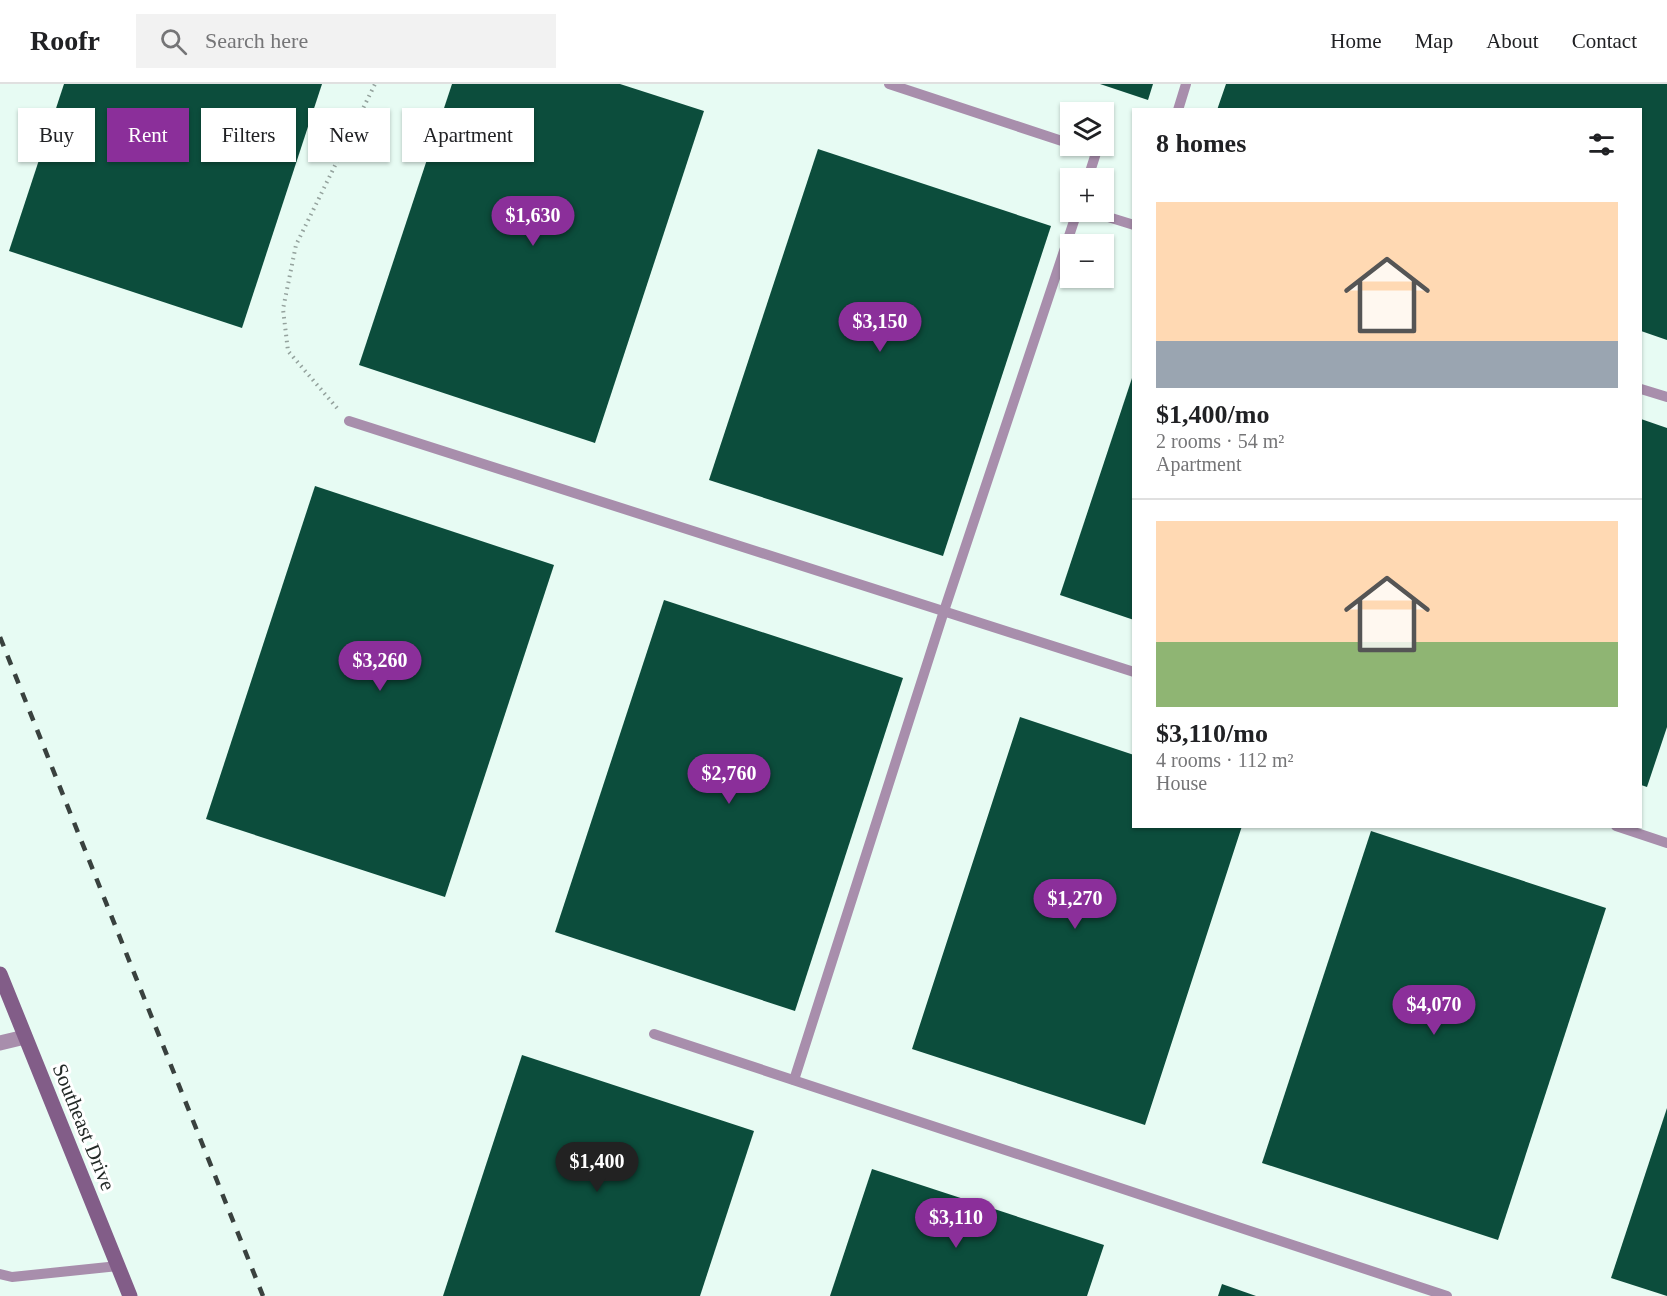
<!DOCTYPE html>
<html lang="en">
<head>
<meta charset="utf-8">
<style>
	body { margin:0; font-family:Georgia,serif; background:#f2f2f2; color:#202124; height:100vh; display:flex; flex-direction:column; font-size:22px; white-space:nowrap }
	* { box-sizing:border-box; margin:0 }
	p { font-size:20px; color:#757577 }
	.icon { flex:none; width:33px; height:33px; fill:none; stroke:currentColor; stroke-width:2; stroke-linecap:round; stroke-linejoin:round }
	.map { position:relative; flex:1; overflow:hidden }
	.sheet { position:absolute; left:1132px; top:24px; width:510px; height:720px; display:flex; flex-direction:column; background:#fff; border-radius:0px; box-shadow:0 2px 4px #0004 }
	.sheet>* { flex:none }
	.hud { position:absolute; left:18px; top:24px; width:570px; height:54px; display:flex; gap:12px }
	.buttons { position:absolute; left:1060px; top:18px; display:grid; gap:12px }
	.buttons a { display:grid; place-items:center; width:54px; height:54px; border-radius:0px; background:#fff; box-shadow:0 2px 4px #0004; font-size:30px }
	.price { position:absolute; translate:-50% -51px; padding:0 14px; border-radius:21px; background:#8b2f9a; color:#fff; font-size:20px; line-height:39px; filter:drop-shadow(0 2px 3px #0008) }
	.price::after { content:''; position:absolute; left:50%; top:36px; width:18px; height:14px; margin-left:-9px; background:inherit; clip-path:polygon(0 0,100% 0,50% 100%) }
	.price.on { background:#222; color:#fff }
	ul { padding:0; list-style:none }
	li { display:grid; align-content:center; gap:12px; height:318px; padding:0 24px }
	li+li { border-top:2px solid #e0e0e0 }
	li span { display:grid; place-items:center; height:186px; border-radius:0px; color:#555 }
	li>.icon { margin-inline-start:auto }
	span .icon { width:108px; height:108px; fill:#fffc; stroke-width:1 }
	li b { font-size:26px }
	h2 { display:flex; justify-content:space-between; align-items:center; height:72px; padding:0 24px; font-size:26px }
	.chip { padding:0 21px; border-radius:0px; background:#fff; box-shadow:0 2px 4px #0004; font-size:21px; line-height:54px }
	.chip.on { background:#8b2f9a; color:#fff }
	header { display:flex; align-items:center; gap:36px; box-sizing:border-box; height:84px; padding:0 30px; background:#fff; border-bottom:2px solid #e0e0e0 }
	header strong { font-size:28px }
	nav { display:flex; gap:33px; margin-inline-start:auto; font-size:21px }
	.search { width:420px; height:54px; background:#f2f2f2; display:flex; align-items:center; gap:15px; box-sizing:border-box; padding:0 21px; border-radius:0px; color:#757577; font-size:22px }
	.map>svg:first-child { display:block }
</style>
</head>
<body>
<header>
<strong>Roofr</strong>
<div class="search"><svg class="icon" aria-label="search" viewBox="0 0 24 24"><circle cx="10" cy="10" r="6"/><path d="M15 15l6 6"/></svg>Search here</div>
<nav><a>Home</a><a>Map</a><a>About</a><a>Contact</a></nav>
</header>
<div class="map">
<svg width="1667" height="1212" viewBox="0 0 1667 1212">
	<rect width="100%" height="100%" fill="#e7fbf3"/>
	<g fill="#0c4d3c">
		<polygon points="64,0 322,0 242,244 9,167"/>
		<polygon points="452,0 620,0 704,27 595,359 359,281"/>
		<polygon points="1100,0 1153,0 1148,16"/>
		<polygon points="1226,0 1667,0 1667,256 1641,247 1641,26 1217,26"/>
		<polygon points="818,65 1051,142 943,472 709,396"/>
		<polygon points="1134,288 1134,536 1060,511"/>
		<polygon points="1641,335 1667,344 1667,643 1647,703 1641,701"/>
		<polygon points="315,402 554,481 445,813 206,735"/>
		<polygon points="664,516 903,594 795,927 555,848"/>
		<polygon points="1020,633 1134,671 1134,742 1242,742 1145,1041 912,965"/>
		<polygon points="1371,747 1606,824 1498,1156 1262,1079"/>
		<polygon points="522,971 754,1047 700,1212 443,1212"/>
		<polygon points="1667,1024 1667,1212 1611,1194"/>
		<polygon points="872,1085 1104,1161 1087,1212 830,1212"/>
		<polygon points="1222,1200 1256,1212 1218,1212"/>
	</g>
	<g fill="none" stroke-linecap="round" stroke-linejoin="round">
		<polyline stroke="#94a29d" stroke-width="4" stroke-dasharray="1.5 4.5" stroke-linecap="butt" points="337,324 288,267 283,225 296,161 375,0"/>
		<g stroke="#a88eac" stroke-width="10">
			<polyline points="889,0 1071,60"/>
			<polyline points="1178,26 1186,0"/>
			<polyline points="1075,62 1096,69 1088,94"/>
			<polyline points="1092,128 1134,141"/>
			<polyline points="1641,305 1667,313"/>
			<polyline points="349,337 1134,588"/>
			<polyline points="1616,742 1667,759"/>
			<polyline points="654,950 1447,1212"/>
			<polyline points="794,996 944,527 1077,128"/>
			<polyline points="0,1190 12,1193 118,1182"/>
		</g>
		<polyline stroke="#a88eac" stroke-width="15" points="0,959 25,953"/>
		<polyline stroke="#825d88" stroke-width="15" points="0,890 130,1212"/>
		<polyline stroke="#39413e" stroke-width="4.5" stroke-dasharray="10 10" stroke-linecap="butt" points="0,553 263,1212"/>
	</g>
	<g text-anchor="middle" stroke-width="6" stroke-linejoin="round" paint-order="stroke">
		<g font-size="21" fill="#232a27" stroke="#fff">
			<text transform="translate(84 1043) rotate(68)" y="7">Southeast Drive</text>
		</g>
	</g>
</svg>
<div class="buttons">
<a><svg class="icon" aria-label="layers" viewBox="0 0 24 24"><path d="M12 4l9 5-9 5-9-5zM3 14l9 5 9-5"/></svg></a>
<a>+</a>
<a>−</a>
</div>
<b class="price" style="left:533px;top:163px">$1,630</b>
<b class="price" style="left:880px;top:269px">$3,150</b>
<b class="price" style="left:380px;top:608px">$3,260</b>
<b class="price" style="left:729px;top:721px">$2,760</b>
<b class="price" style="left:1075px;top:846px">$1,270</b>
<b class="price" style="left:1434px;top:952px">$4,070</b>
<b class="price on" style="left:597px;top:1109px">$1,400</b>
<b class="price" style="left:956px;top:1165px">$3,110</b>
<div class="hud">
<a class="chip">Buy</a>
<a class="chip on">Rent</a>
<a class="chip">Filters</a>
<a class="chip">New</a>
<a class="chip">Apartment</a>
</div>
<section class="sheet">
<h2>8 homes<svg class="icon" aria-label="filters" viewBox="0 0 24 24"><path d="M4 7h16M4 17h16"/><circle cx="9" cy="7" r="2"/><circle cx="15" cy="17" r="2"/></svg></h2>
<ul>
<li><span style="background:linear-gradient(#ffd9b3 75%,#9aa5b1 0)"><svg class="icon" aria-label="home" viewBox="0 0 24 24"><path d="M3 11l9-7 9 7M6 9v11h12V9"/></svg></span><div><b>$1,400/mo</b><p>2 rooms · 54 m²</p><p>Apartment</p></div></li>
<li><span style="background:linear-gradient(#ffd9b3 65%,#8fb573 0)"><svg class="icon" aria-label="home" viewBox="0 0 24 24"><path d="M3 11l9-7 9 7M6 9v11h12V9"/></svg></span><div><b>$3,110/mo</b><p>4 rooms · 112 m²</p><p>House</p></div></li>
</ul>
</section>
</div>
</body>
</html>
